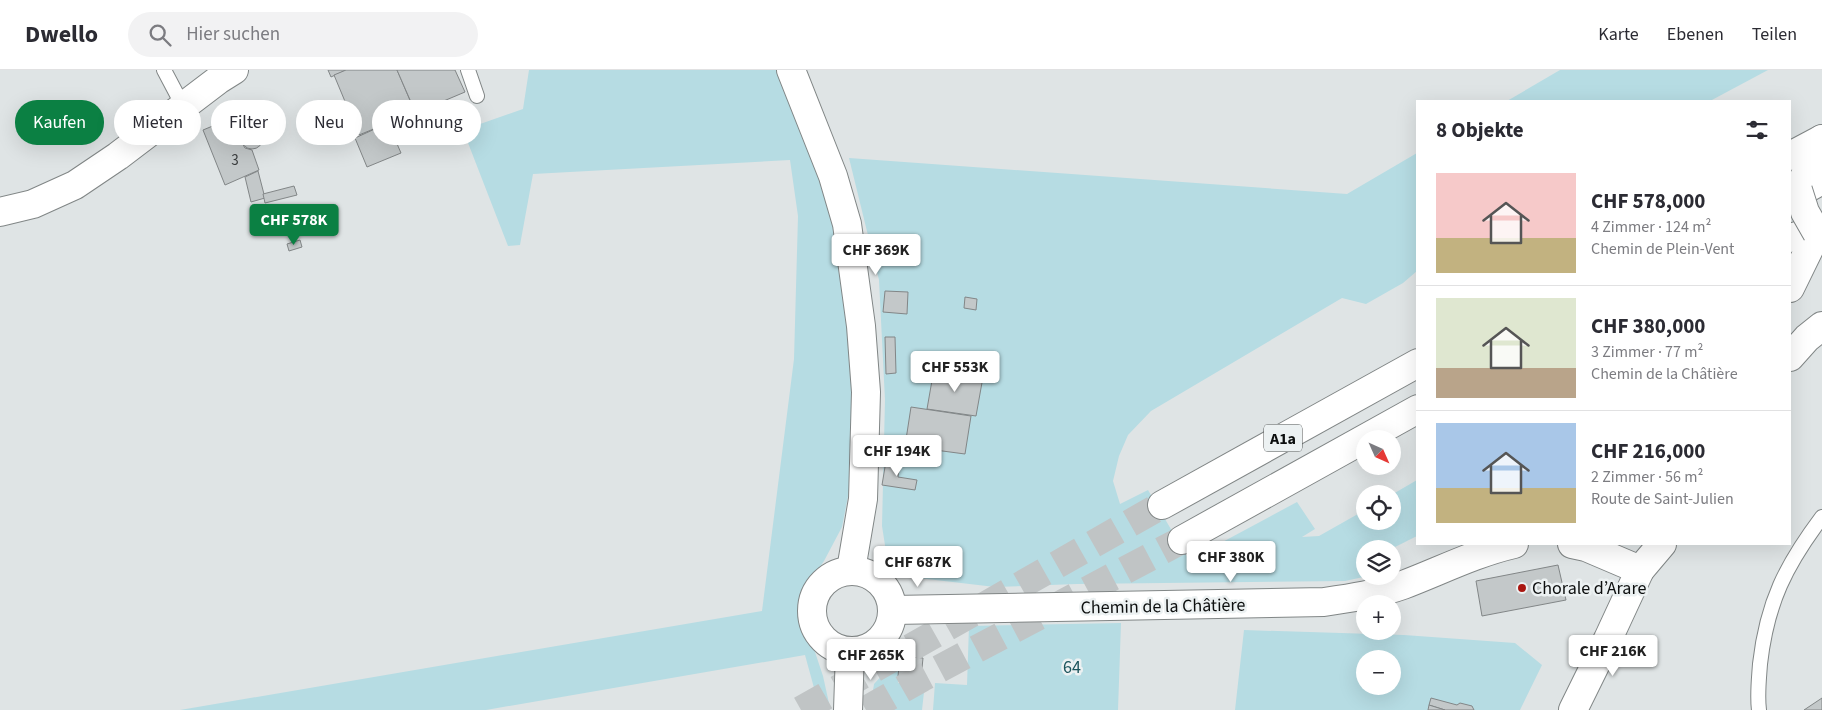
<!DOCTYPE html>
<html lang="de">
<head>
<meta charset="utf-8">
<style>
	body { margin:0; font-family:"Source Sans 3",sans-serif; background:#f2f2f3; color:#2b2b33; height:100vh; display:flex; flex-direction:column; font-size:19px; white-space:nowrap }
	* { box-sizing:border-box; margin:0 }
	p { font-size:16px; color:#7c7c81 }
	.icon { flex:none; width:28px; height:28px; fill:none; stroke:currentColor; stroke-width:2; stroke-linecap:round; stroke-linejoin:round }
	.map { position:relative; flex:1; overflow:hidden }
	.sheet { position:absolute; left:1416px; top:30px; width:375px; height:445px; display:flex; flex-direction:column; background:#fff; border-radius:0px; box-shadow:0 5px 20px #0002 }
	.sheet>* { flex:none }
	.banner { position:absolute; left:15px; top:30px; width:475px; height:45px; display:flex; gap:10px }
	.needle { width:32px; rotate:135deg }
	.fabs { position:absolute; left:1356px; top:360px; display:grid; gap:10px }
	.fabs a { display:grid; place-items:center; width:45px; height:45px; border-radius:50%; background:#fff; box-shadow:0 5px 20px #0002; font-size:25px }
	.price { position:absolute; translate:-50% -42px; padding:0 11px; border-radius:5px; background:#fff; color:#222; font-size:16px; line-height:32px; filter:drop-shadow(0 1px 2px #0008) }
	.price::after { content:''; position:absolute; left:50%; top:30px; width:15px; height:11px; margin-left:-8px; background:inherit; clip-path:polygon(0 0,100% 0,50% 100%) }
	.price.on { background:#0b8043; color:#fff }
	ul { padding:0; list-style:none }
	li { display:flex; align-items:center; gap:15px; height:125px; padding:0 20px }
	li+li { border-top:1px solid #e1e1e2 }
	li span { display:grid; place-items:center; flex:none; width:140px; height:100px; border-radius:0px; color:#555 }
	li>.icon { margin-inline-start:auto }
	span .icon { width:60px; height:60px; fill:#fffc; stroke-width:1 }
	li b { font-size:21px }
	h2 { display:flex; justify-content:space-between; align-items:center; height:60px; padding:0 20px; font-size:21px }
	.tag { padding:0 18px; border-radius:22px; background:#fff; box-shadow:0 5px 20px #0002; font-size:18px; line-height:45px }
	.tag.on { background:#0b8043; color:#fff }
	header { display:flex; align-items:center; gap:30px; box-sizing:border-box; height:70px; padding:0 25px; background:#fff; border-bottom:1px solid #e1e1e2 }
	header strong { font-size:24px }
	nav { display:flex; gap:28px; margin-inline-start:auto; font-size:18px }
	.search { width:350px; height:45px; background:#f2f2f3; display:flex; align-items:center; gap:12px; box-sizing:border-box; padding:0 18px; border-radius:28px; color:#7c7c81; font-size:19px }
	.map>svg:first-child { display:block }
</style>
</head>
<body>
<header>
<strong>Dwello</strong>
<div class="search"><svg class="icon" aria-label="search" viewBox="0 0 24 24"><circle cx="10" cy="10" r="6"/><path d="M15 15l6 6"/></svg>Hier suchen</div>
<nav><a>Karte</a><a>Ebenen</a><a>Teilen</a></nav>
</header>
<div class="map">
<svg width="1822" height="640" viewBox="0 0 1822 640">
	<rect width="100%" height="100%" fill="#dfe4e5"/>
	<g fill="#b6dce3" fill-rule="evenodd">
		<polygon points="529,0 776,0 813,90 833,155 843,211 853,315 850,416 842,457 824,491 808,514 802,533 805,561 814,579 823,606 830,638 819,636 805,585 486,640 180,640 762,541 794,289 798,146 790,90 533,104 520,175 508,176 463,60 523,39"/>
		<polygon points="1560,0 1768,0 1710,31 1507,31"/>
		<polygon points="1417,83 1417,201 1403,213 1366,234 1342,228 1151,341 1128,365 1119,386 1113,411 1120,434 1148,420 1189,490 1297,432 1315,459 1302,467 1319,466 1365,440 1365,451 1392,451 1393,424 1417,410 1417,466 1391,479 1365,479 1365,506 1368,506 1345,511 1077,514 995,517 910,507 898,501 887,488 882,456 885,330 879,210 849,88 1347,124"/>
		<polygon points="1121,553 1118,640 933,640 935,613 967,615 969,556"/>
		<path d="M1244,560l160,5 111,8 27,22 -22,45h-285zM1365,589h27v27h-27z"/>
		<polygon points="900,586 898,613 925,613 922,640 870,640 874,614"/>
	</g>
	<g fill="#c3c8c9" stroke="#828687">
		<polygon points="328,0 346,0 331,7"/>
		<polygon points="346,0 397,0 415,42 359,65 334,5"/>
		<polygon points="397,0 455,0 465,22 420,41 418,38 414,39"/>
		<polygon points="237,46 243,61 241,67 242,73 245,78 252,80 259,100 225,115 203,60"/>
		<polygon points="388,53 401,83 367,97 355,68"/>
		<circle cx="252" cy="68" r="11"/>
		<polygon points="258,101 265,128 251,132 245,107"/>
		<polygon points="294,116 297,125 265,133 263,124"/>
		<polygon points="300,170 302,177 289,181 287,174"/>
		<polygon points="885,221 908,222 907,244 883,242"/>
		<polygon points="965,227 977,229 976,240 964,238"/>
		<polygon points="885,267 895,267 896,303 886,304"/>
		<polygon points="934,299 983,307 976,346 927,339"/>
		<polygon points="911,337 971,346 965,384 905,376"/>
		<polygon points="886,391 900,393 898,407 917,410 915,420 882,415"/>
		<polygon points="1558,495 1566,530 1482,546 1476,511"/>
		<polygon points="900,586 923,588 921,608 898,606"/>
		<polygon points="1431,628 1457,635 1460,633 1472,636 1474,640 1445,640 1429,635"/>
		<polygon points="1822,628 1822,640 1804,640"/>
		<polygon points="1429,635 1445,640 1428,640"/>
	</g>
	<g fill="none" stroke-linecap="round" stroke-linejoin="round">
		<g stroke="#c0c4c5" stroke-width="28" stroke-dasharray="28 14" stroke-linecap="butt">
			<polyline points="801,640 1162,435"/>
			<polyline points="866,640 922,608 1182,470"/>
		</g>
		<defs>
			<g id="lane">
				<polyline points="164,0 183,36"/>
				<polyline points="468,0 477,26"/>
				<path d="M1759,640c-2,-15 0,-31 1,-46 7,-62 26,-99 62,-147"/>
			</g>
			<g id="street">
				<polyline points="0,142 33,134 75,115 118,86 218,10 234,0"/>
				<polyline points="848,640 850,581"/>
			</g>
			<g id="secondary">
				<polyline points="791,0 833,106 847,154 861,256 866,322 863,429 851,500"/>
				<polyline points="1790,218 1817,163"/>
				<polyline points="1572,474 1586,477 1640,500"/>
				<circle cx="852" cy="541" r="40"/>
				<path d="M893,540l431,-8c27,-4 54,-8 79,-17 37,-14 72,-32 111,-41"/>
				<polyline points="1573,640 1608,569 1640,500 1662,474"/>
			</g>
			<polyline id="primary" points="1798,120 1822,69"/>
			<g id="highway">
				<polyline points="1790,86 1822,69"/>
				<polyline points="1790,128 1822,110"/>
				<polyline points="1790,168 1822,158"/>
				<polyline points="1790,287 1807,268 1822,256"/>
				<polyline points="1162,435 1418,293"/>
				<polyline points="1182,470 1418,339"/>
			</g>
		</defs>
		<use href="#lane" stroke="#818686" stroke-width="16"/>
		<use href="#street" stroke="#818686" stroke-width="30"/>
		<use href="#secondary" stroke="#818686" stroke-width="30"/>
		<use href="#primary" stroke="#818686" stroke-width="30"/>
		<use href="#highway" stroke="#818686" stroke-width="30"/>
		<use href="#lane" stroke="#fff" stroke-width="14"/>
		<use href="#street" stroke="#fff" stroke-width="28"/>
		<use href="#secondary" stroke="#fff" stroke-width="28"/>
		<use href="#primary" stroke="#fff" stroke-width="28"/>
		<use href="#highway" stroke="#fff" stroke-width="28"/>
		<defs>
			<polyline id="highway-bridge" points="1798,120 1805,142 1817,163"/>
		</defs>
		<use href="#highway-bridge" stroke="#818686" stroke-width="30" stroke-linecap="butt"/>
		<use href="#highway-bridge" stroke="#fff" stroke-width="28"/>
	</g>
	<circle fill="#a91610" stroke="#ecf1f2" stroke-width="2" cx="1522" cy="518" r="5"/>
	<g text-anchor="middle" stroke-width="5" stroke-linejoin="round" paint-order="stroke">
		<g font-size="15" fill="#3a3d3e">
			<text x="235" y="95">3</text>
		</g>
		<rect fill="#ecf1f2" stroke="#505353" stroke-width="1" x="1264" y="354.5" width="38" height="27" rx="4"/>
		<g font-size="16" font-weight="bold" fill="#0d0f0f">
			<text x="1283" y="374">A1a</text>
		</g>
		<g font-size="18" fill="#0d0f0f" stroke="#ecf1f2" text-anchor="start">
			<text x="1532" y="524">Chorale d’Arare</text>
		</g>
		<g font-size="18" fill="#0d0f0f" stroke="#ecf1f2">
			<text transform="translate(1163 536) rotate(-1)" y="6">Chemin de la Châtière</text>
		</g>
		<g font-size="18" fill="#1c555d" stroke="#ecf1f2">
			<text x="1072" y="603">64</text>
		</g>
	</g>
</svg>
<div class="fabs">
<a><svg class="needle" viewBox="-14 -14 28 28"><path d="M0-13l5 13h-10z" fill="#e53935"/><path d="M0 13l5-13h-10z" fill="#7c7c81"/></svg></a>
<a><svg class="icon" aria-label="locate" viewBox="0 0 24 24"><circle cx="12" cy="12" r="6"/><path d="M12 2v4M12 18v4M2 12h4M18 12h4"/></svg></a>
<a><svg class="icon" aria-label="layers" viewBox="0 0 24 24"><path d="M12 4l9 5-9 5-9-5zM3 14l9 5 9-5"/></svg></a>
<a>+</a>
<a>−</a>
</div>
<b class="price on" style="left:294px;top:176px">CHF 578K</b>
<b class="price" style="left:876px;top:206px">CHF 369K</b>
<b class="price" style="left:955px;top:323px">CHF 553K</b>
<b class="price" style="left:897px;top:407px">CHF 194K</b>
<b class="price" style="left:1231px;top:513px">CHF 380K</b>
<b class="price" style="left:918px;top:518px">CHF 687K</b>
<b class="price" style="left:1613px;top:607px">CHF 216K</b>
<b class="price" style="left:871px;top:611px">CHF 265K</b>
<div class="banner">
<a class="tag on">Kaufen</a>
<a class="tag">Mieten</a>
<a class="tag">Filter</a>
<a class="tag">Neu</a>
<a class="tag">Wohnung</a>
</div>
<section class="sheet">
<h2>8 Objekte<svg class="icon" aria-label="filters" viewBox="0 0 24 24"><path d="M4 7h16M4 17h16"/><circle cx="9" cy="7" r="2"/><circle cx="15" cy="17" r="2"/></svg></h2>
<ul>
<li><span style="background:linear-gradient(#f6c9c9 65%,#c2b280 0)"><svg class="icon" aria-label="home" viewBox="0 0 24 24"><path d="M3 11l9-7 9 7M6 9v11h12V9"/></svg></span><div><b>CHF 578,000</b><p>4 Zimmer · 124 m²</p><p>Chemin de Plein-Vent</p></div></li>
<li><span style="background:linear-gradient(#dfe7d0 70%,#b9a48a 0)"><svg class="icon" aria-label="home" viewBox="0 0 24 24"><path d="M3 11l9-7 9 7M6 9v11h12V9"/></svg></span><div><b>CHF 380,000</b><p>3 Zimmer · 77 m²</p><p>Chemin de la Châtière</p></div></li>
<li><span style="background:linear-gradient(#a9c7e8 65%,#c2b280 0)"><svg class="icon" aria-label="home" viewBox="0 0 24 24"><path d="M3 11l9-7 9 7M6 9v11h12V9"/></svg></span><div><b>CHF 216,000</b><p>2 Zimmer · 56 m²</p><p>Route de Saint-Julien</p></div></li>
</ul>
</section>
</div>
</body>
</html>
